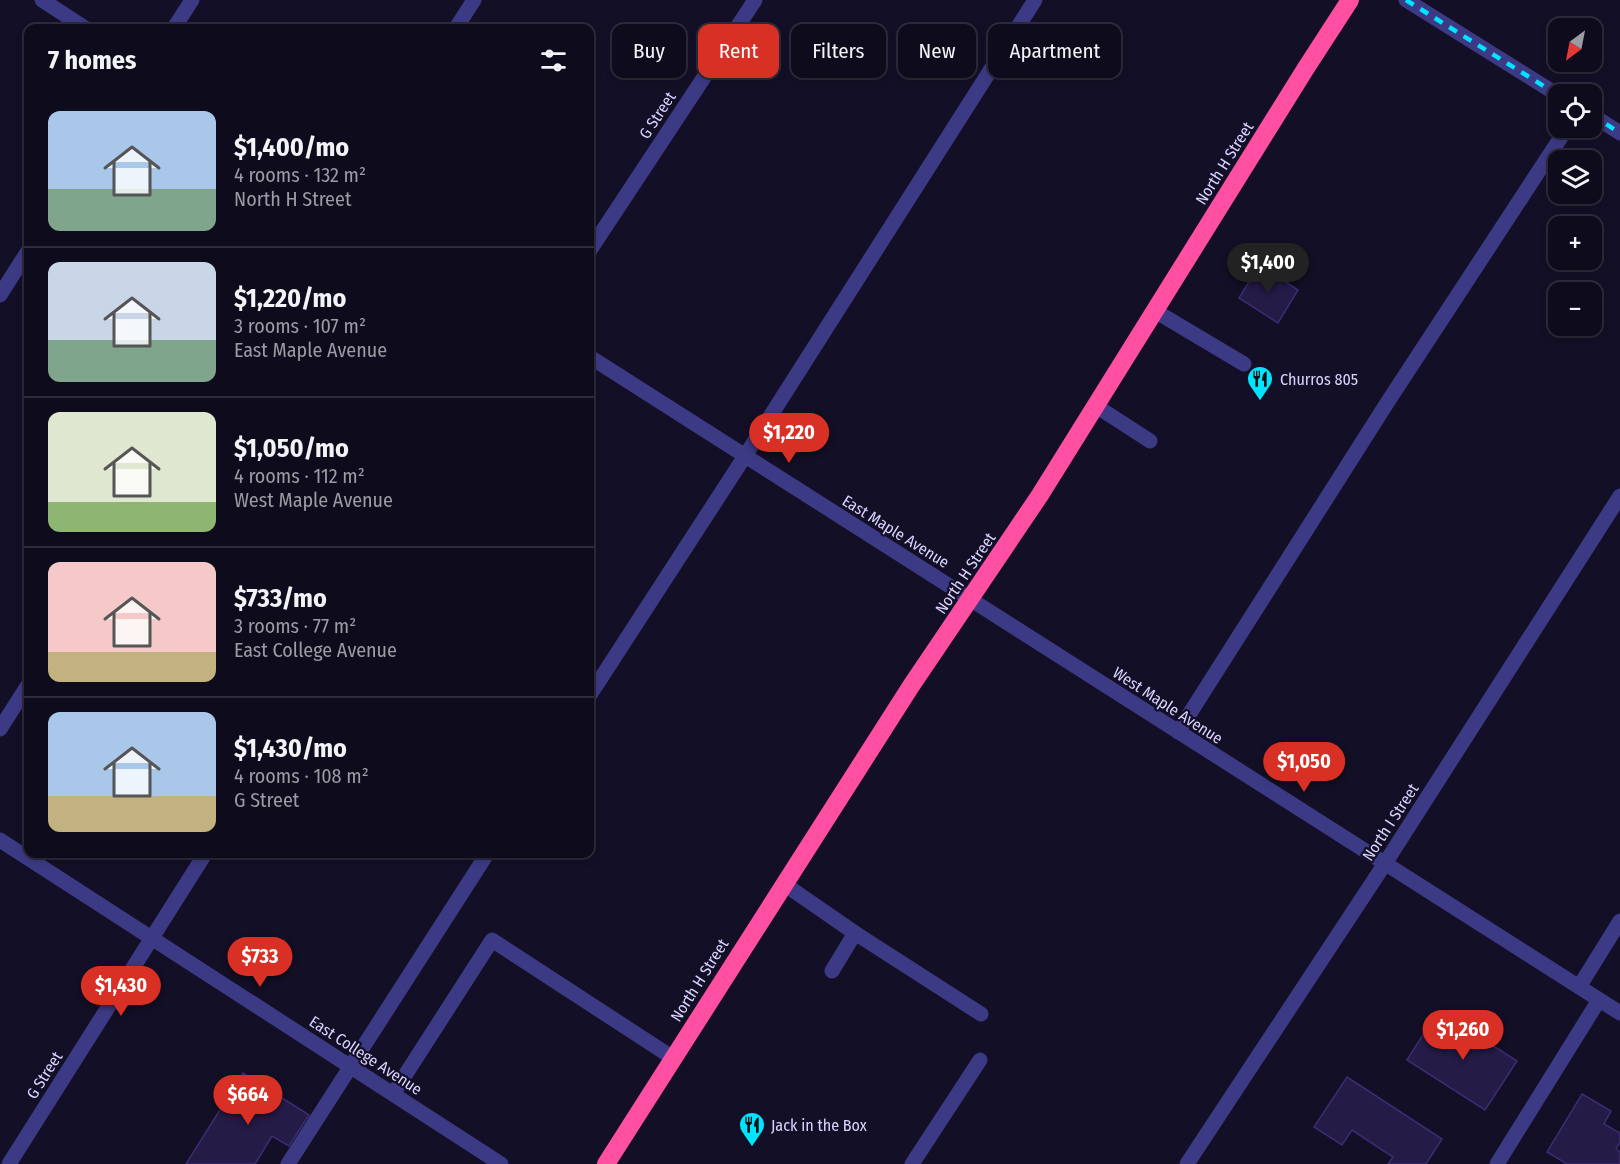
<!DOCTYPE html>
<html lang="en">
<head>
<meta charset="utf-8">
<style>
	body { margin:0; font-family:"Fira Sans Condensed",sans-serif; background:#1c1929; color:#f1f3f6; height:100vh; display:flex; flex-direction:column; font-size:22px; white-space:nowrap }
	* { box-sizing:border-box; margin:0 }
	p { font-size:20px; color:#9b9ba3 }
	.icon { flex:none; width:33px; height:33px; fill:none; stroke:currentColor; stroke-width:2; stroke-linecap:round; stroke-linejoin:round }
	.map { position:relative; flex:1; overflow:hidden }
	.side { position:absolute; left:24px; top:24px; width:570px; height:834px; display:flex; flex-direction:column; background:#0e0b1c; border-radius:12px; box-shadow:0 3px 9px #0003,0 0 0 2px #2e2b3b }
	.side>* { flex:none }
	.banner { position:absolute; left:612px; top:24px; width:570px; height:54px; display:flex; gap:12px }
	.needle { width:39px; rotate:212deg }
	.tools { position:absolute; left:1548px; top:18px; display:grid; gap:12px }
	.tools a { display:grid; place-items:center; width:54px; height:54px; border-radius:12px; background:#0e0b1c; box-shadow:0 3px 9px #0003,0 0 0 2px #2e2b3b; font-size:30px }
	.price { position:absolute; translate:-50% -51px; padding:0 14px; border-radius:21px; background:#d93025; color:#fff; font-size:20px; line-height:39px; filter:drop-shadow(0 2px 3px #0008) }
	.price::after { content:''; position:absolute; left:50%; top:36px; width:18px; height:14px; margin-left:-9px; background:inherit; clip-path:polygon(0 0,100% 0,50% 100%) }
	.price.active { background:#222; color:#fff }
	ul { padding:0; list-style:none }
	li { display:flex; align-items:center; gap:18px; height:150px; padding:0 24px }
	li+li { border-top:2px solid #2e2b3b }
	li span { display:grid; place-items:center; flex:none; width:168px; height:120px; border-radius:12px; color:#555 }
	li>.icon { margin-inline-start:auto }
	span .icon { width:72px; height:72px; fill:#fffc; stroke-width:1 }
	li b { font-size:26px }
	h2 { display:flex; justify-content:space-between; align-items:center; height:72px; padding:0 24px; font-size:26px }
	.pill { padding:0 21px; border-radius:12px; background:#0e0b1c; box-shadow:0 3px 9px #0003,0 0 0 2px #2e2b3b; font-size:21px; line-height:54px }
	.pill.active { background:#d93025; color:#fff }
	.map>svg:first-child { display:block }
</style>
</head>
<body>
<div class="map">
<svg width="1620" height="1164" viewBox="0 0 1620 1164">
	<rect width="100%" height="100%" fill="#130f26"/>
	<g fill="#241b47" stroke="#3b2d73" stroke-width="1.5">
		<polygon points="1259,265 1298,290 1278,323 1239,298"/>
		<polygon points="1454,1015 1483,1034 1481,1038 1517,1061 1485,1110 1407,1060 1431,1022 1444,1031"/>
		<polygon points="243,1073 309,1115 289,1146 272,1136 255,1164 186,1164"/>
		<polygon points="1347,1077 1442,1139 1426,1164 1388,1164 1393,1157 1352,1130 1342,1145 1314,1127"/>
		<polygon points="1582,1094 1611,1111 1604,1124 1620,1133 1620,1142 1616,1149 1620,1152 1620,1164 1567,1164 1547,1152"/>
	</g>
	<g fill="none" stroke-linecap="round" stroke-linejoin="round">
		<g stroke="#3d3a85" stroke-width="15">
			<polyline points="42,0 85,28"/>
			<polyline points="1406,0 1558,95"/>
			<polyline points="174,28 192,0"/>
			<polyline points="456,28 474,0"/>
			<polyline points="1592,115 1620,133"/>
			<polyline points="590,250 755,0"/>
			<polyline points="0,295 28,251"/>
			<polyline points="1155,311 1244,364"/>
			<polyline points="590,357 1620,1013"/>
			<polyline points="1096,406 1150,441"/>
			<polyline points="590,695 745,456 1035,0"/>
			<polyline points="0,729 28,685"/>
			<polyline points="1178,732 1387,403 1567,128"/>
			<polyline points="0,840 501,1164"/>
			<polyline points="784,884 855,933"/>
			<polyline points="832,971 855,933 981,1014"/>
			<polyline points="1579,987 1620,921"/>
			<polyline points="393,1094 492,940 673,1058"/>
			<polyline points="9,1164 205,854"/>
			<polyline points="288,1164 487,854"/>
			<polyline points="912,1164 980,1060"/>
			<polyline points="1187,1164 1384,865 1620,496"/>
			<polyline points="1497,1164 1599,1000"/>
		</g>
		<polyline stroke="#ff4fa3" stroke-width="18" points="606,1164 911,686 1040,495 1306,68 1350,0"/>
		<g stroke="#00e5ff" stroke-width="4.5" stroke-dasharray="9 8" stroke-linecap="butt">
			<polyline points="1406,0 1558,95"/>
			<polyline points="1592,115 1620,133"/>
		</g>
	</g>
	<defs>
		<symbol id="restaurant-pin" viewBox="-11 -11 22 30"><path d="M0 17L-7.5 6A9.5 9.5 0 1 1 7.5 6Z" fill="#00e5ff" stroke="#130f26"/><path d="M-5-6h1v4h1v-4h1v4h1v-4h1v5L-1.5 .5V6h-2V.5L-5-1ZM5-6V6H3V1.5H1.5Q1.5-4 5-6Z" fill="#111"/></symbol>
	</defs>
	<g fill-rule="evenodd">
		<use href="#restaurant-pin" x="1245" y="364" width="30" height="40"/>
		<use href="#restaurant-pin" x="737" y="1110" width="30" height="40"/>
	</g>
	<g text-anchor="middle" stroke-width="4.5" stroke-linejoin="round" paint-order="stroke">
		<g font-size="16" fill="#d9d4ff" stroke="#130f26">
			<text transform="translate(657 115) rotate(-57)" y="6">G Street</text>
			<text transform="translate(1224 163) rotate(-58)" y="6">North H Street</text>
			<text transform="translate(896 531) rotate(32)" y="6">East Maple Avenue</text>
			<text transform="translate(965 573) rotate(-56)" y="6">North H Street</text>
			<text transform="translate(1168 705) rotate(33)" y="6">West Maple Avenue</text>
			<text transform="translate(1390 822) rotate(-57)" y="6">North I Street</text>
			<text transform="translate(699 980) rotate(-58)" y="6">North H Street</text>
			<text transform="translate(366 1055) rotate(33)" y="6">East College Avenue</text>
			<text transform="translate(44 1075) rotate(-58)" y="6">G Street</text>
		</g>
		<g font-size="16" fill="#d9d4ff" stroke="#130f26" text-anchor="start">
			<text x="1280" y="385">Churros 805</text>
			<text x="771" y="1131">Jack in the Box</text>
		</g>
	</g>
</svg>
<div class="tools">
<a><svg class="needle" viewBox="-14 -14 28 28"><path d="M0-13l5 13h-10z" fill="#e53935"/><path d="M0 13l5-13h-10z" fill="#9b9ba3"/></svg></a>
<a><svg class="icon" aria-label="locate" viewBox="0 0 24 24"><circle cx="12" cy="12" r="6"/><path d="M12 2v4M12 18v4M2 12h4M18 12h4"/></svg></a>
<a><svg class="icon" aria-label="layers" viewBox="0 0 24 24"><path d="M12 4l9 5-9 5-9-5zM3 14l9 5 9-5"/></svg></a>
<a>+</a>
<a>−</a>
</div>
<b class="price active" style="left:1268px;top:294px">$1,400</b>
<b class="price" style="left:789px;top:464px">$1,220</b>
<b class="price" style="left:1304px;top:793px">$1,050</b>
<b class="price" style="left:260px;top:988px">$733</b>
<b class="price" style="left:121px;top:1017px">$1,430</b>
<b class="price" style="left:1463px;top:1061px">$1,260</b>
<b class="price" style="left:248px;top:1126px">$664</b>
<div class="banner">
<a class="pill">Buy</a>
<a class="pill active">Rent</a>
<a class="pill">Filters</a>
<a class="pill">New</a>
<a class="pill">Apartment</a>
</div>
<section class="side">
<h2>7 homes<svg class="icon" aria-label="filters" viewBox="0 0 24 24"><path d="M4 7h16M4 17h16"/><circle cx="9" cy="7" r="2"/><circle cx="15" cy="17" r="2"/></svg></h2>
<ul>
<li><span style="background:linear-gradient(#a9c7e8 65%,#7fa58c 0)"><svg class="icon" aria-label="home" viewBox="0 0 24 24"><path d="M3 11l9-7 9 7M6 9v11h12V9"/></svg></span><div><b>$1,400/mo</b><p>4 rooms · 132 m²</p><p>North H Street</p></div></li>
<li><span style="background:linear-gradient(#c9d6e8 65%,#7fa58c 0)"><svg class="icon" aria-label="home" viewBox="0 0 24 24"><path d="M3 11l9-7 9 7M6 9v11h12V9"/></svg></span><div><b>$1,220/mo</b><p>3 rooms · 107 m²</p><p>East Maple Avenue</p></div></li>
<li><span style="background:linear-gradient(#dfe7d0 75%,#8fb573 0)"><svg class="icon" aria-label="home" viewBox="0 0 24 24"><path d="M3 11l9-7 9 7M6 9v11h12V9"/></svg></span><div><b>$1,050/mo</b><p>4 rooms · 112 m²</p><p>West Maple Avenue</p></div></li>
<li><span style="background:linear-gradient(#f6c9c9 75%,#c2b280 0)"><svg class="icon" aria-label="home" viewBox="0 0 24 24"><path d="M3 11l9-7 9 7M6 9v11h12V9"/></svg></span><div><b>$733/mo</b><p>3 rooms · 77 m²</p><p>East College Avenue</p></div></li>
<li><span style="background:linear-gradient(#a9c7e8 70%,#c2b280 0)"><svg class="icon" aria-label="home" viewBox="0 0 24 24"><path d="M3 11l9-7 9 7M6 9v11h12V9"/></svg></span><div><b>$1,430/mo</b><p>4 rooms · 108 m²</p><p>G Street</p></div></li>
</ul>
</section>
</div>
</body>
</html>
